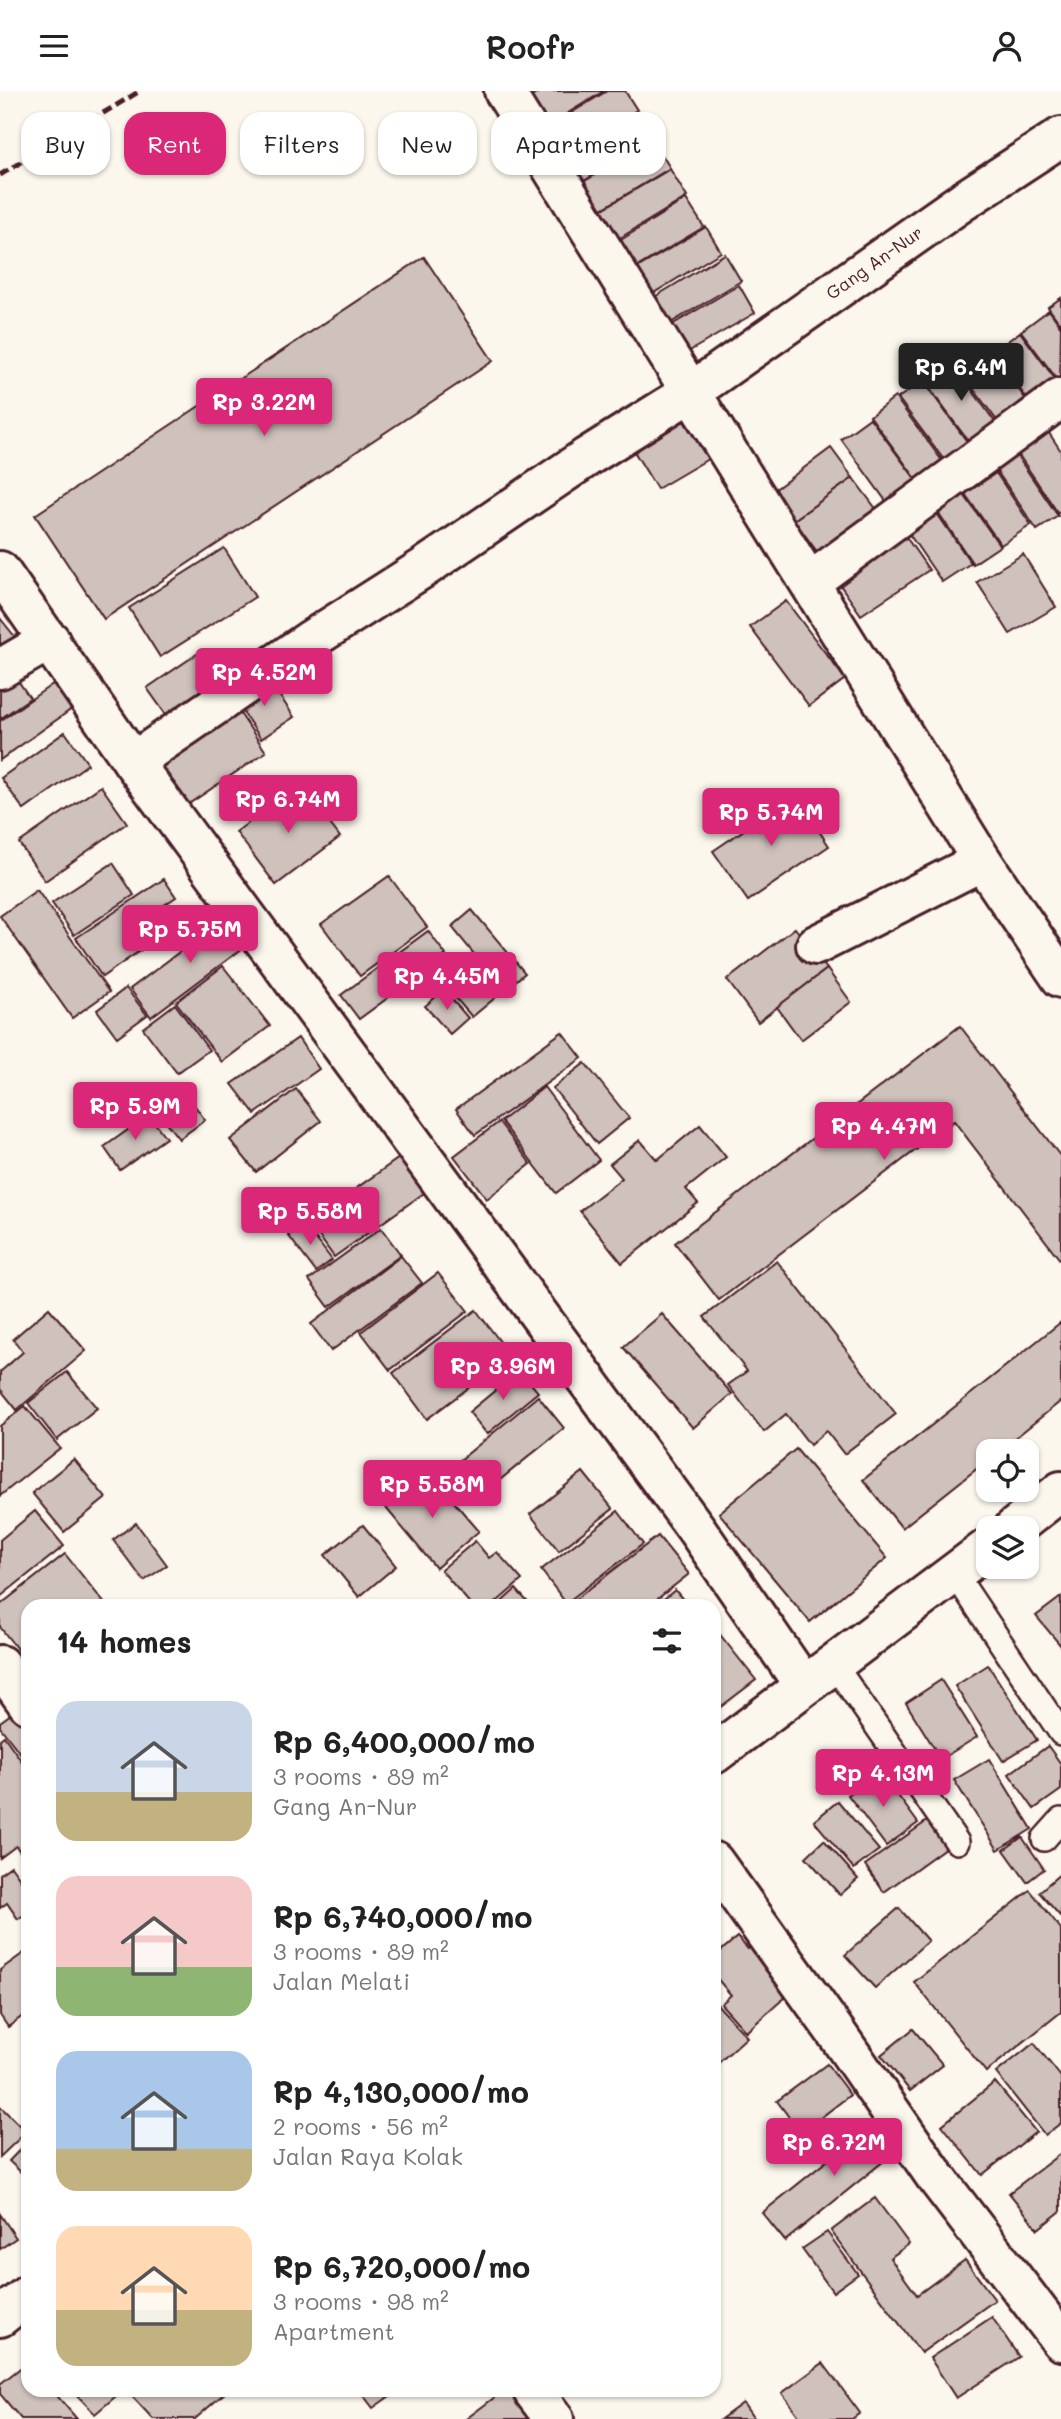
<!DOCTYPE html>
<html lang="en">
<head>
<meta charset="utf-8">
<style>
	body { margin:0; font-family:Mali,sans-serif; background:#f6f6f6; color:#222; height:100vh; display:flex; flex-direction:column; font-size:26px; white-space:nowrap }
	* { box-sizing:border-box; margin:0 }
	p { font-size:23px; color:#767676 }
	.icon { flex:none; width:38px; height:38px; fill:none; stroke:currentColor; stroke-width:2; stroke-linecap:round; stroke-linejoin:round }
	.map { position:relative; flex:1; overflow:hidden }
	.details { position:absolute; left:21px; top:1508px; width:700px; height:798px; display:flex; flex-direction:column; background:#fff; border-radius:21px; box-shadow:0 2px 5px #0004 }
	.details>* { flex:none }
	.banner { position:absolute; left:21px; top:21px; width:700px; height:63px; display:flex; gap:14px }
	.buttons { position:absolute; left:976px; top:1348px; display:grid; gap:14px }
	.buttons a { display:grid; place-items:center; width:63px; height:63px; border-radius:14px; background:#fff; box-shadow:0 2px 5px #0004; font-size:35px }
	.price { position:absolute; translate:-50% -60px; padding:0 16px; border-radius:7px; background:#db2777; color:#fff; font-size:23px; line-height:46px; filter:drop-shadow(0 2px 4px #0008) }
	.price::after { content:''; position:absolute; left:50%; top:42px; width:21px; height:16px; margin-left:-10px; background:inherit; clip-path:polygon(0 0,100% 0,50% 100%) }
	.price.selected { background:#222; color:#fff }
	ul { padding:0; list-style:none }
	li { display:flex; align-items:center; gap:21px; height:175px; padding:0 35px }
	li span { display:grid; place-items:center; flex:none; width:196px; height:140px; border-radius:21px; color:#555 }
	li>.icon { margin-inline-start:auto }
	span .icon { width:84px; height:84px; fill:#fffc; stroke-width:1 }
	li b { font-size:30px }
	h2 { display:flex; justify-content:space-between; align-items:center; height:84px; padding:0 35px; font-size:30px }
	.pill { padding:0 24px; border-radius:21px; background:#fff; box-shadow:0 2px 5px #0004; font-size:24px; line-height:63px }
	.pill.selected { background:#db2777; color:#fff }
	header { display:flex; justify-content:space-between; align-items:center; height:91px; padding:0 35px; background:#fff; font-size:32px; font-weight:600 }
	.map>svg:first-child { display:block }
</style>
</head>
<body>
<header><svg class="icon" aria-label="menu" viewBox="0 0 24 24"><path d="M4 6h16M4 12h16M4 18h16"/></svg>Roofr<svg class="icon" aria-label="person" viewBox="0 0 24 24"><circle cx="12" cy="8" r="4"/><path d="M4 21q1-7 8-7t8 7"/></svg></header>
<div class="map">
<svg width="1061" height="2328" viewBox="0 0 1061 2328">
	<rect width="100%" height="100%" fill="#fbf7ec"/>
	<filter id="ink" filterUnits="userSpaceOnUse"><feTurbulence type="fractalNoise" baseFrequency=".0143" numOctaves="2"/><feDisplacementMap in="SourceGraphic" scale="14" xChannelSelector="R" yChannelSelector="G"/><feConvolveMatrix kernelMatrix="1 2 1 2 8 2 1 2 1" color-interpolation-filters="sRGB"/></filter>
	<g filter="url(#ink)">
		<g fill="#cfc2bc" stroke="#4a1f2b" stroke-width="2">
			<polygon points="541,0 604,0 545,36 528,8"/>
			<polygon points="607,0 625,0 637,19 561,64 545,38"/>
			<polygon points="634,21 651,49 579,93 562,65"/>
			<polygon points="653,49 670,77 597,121 580,93"/>
			<polygon points="670,78 687,106 615,150 598,121"/>
			<polygon points="686,108 704,136 632,179 616,152"/>
			<polygon points="706,136 721,161 647,206 632,180"/>
			<polygon points="725,163 741,190 664,236 648,210"/>
			<polygon points="424,166 493,270 104,528 35,424"/>
			<polygon points="739,194 755,222 681,265 665,238"/>
			<polygon points="1061,207 1061,234 1048,216"/>
			<polygon points="1049,219 1061,236 1060,292 1021,240"/>
			<polygon points="1020,241 1055,288 1027,308 993,261"/>
			<polygon points="987,255 1027,310 998,331 958,277"/>
			<polygon points="954,274 995,331 969,351 927,294"/>
			<polygon points="923,290 968,352 944,369 898,307"/>
			<polygon points="895,306 943,371 917,389 870,325"/>
			<polygon points="682,327 708,368 657,398 632,357"/>
			<polygon points="870,327 916,389 886,410 841,348"/>
			<polygon points="1045,336 1061,360 1061,420 1058,422 1014,357"/>
			<polygon points="831,357 853,387 794,429 773,400"/>
			<polygon points="1015,362 1058,425 1037,439 994,376"/>
			<polygon points="996,382 1031,434 1001,454 965,403"/>
			<polygon points="853,387 877,419 818,462 794,429"/>
			<polygon points="962,401 1000,455 973,473 936,418"/>
			<polygon points="936,421 971,472 942,491 907,440"/>
			<polygon points="906,446 929,479 861,524 838,491"/>
			<polygon points="224,457 255,506 160,566 129,517"/>
			<polygon points="1023,463 1056,516 1010,543 977,491"/>
			<polygon points="786,510 845,588 809,615 750,536"/>
			<polygon points="0,527 20,552 0,569"/>
			<polygon points="197,563 223,601 174,635 147,597"/>
			<polygon points="12,581 30,607 0,628 0,589"/>
			<polygon points="267,586 294,626 261,648 234,608"/>
			<polygon points="57,590 76,615 0,669 0,630"/>
			<polygon points="231,609 266,661 187,714 152,661"/>
			<polygon points="65,641 88,673 24,719 1,687"/>
			<polygon points="300,693 340,746 276,794 236,741"/>
			<polygon points="101,695 127,732 45,790 19,752"/>
			<polygon points="795,704 829,755 748,810 713,760"/>
			<polygon points="113,772 134,804 74,844 52,812"/>
			<polygon points="389,785 427,836 360,885 321,833"/>
			<polygon points="164,788 176,806 154,821 167,841 102,886 76,847"/>
			<polygon points="37,799 109,901 72,927 0,825"/>
			<polygon points="472,819 525,882 472,926 441,890 474,863 452,836"/>
			<polygon points="230,823 251,851 151,926 130,898"/>
			<polygon points="795,837 827,878 758,931 727,889"/>
			<polygon points="428,840 446,864 359,928 341,904"/>
			<polygon points="223,875 270,935 222,971 176,911"/>
			<polygon points="827,878 851,911 801,949 777,916"/>
			<polygon points="126,897 147,924 117,946 97,919"/>
			<polygon points="444,899 468,927 450,943 425,915"/>
			<polygon points="175,913 209,959 177,982 143,937"/>
			<polygon points="960,935 1061,1066 1061,1170 954,1030 719,1209 675,1152"/>
			<polygon points="562,941 582,967 475,1044 456,1018"/>
			<polygon points="298,947 319,978 255,1023 232,993"/>
			<polygon points="585,972 629,1027 597,1053 553,997"/>
			<polygon points="544,996 599,1069 556,1102 501,1030"/>
			<polygon points="296,998 321,1030 256,1081 230,1049"/>
			<polygon points="185,1001 205,1029 179,1048 158,1021"/>
			<polygon points="149,1024 166,1047 120,1079 104,1056"/>
			<polygon points="499,1031 531,1073 487,1108 454,1065"/>
			<polygon points="700,1034 726,1066 686,1098 698,1112 622,1172 580,1120 622,1087 610,1073 640,1049 657,1069"/>
			<polygon points="399,1067 424,1102 334,1166 309,1131"/>
			<polygon points="304,1132 332,1169 316,1181 288,1144"/>
			<polygon points="381,1137 401,1164 329,1216 309,1189"/>
			<polygon points="401,1165 422,1192 331,1260 311,1233"/>
			<polygon points="777,1170 896,1323 844,1363 826,1340 810,1354 786,1323 764,1341 728,1294 747,1280 704,1226"/>
			<polygon points="438,1182 468,1220 390,1279 361,1241"/>
			<polygon points="49,1217 86,1260 17,1319 0,1298 0,1281 23,1261 13,1248"/>
			<polygon points="476,1219 511,1265 427,1328 393,1282"/>
			<polygon points="662,1223 732,1303 693,1337 623,1256"/>
			<polygon points="1061,1231 1061,1310 999,1360 989,1360 989,1368 902,1437 863,1389"/>
			<polygon points="520,1279 538,1301 487,1343 469,1321"/>
			<polygon points="67,1281 97,1317 57,1349 28,1312"/>
			<polygon points="538,1305 564,1337 485,1401 459,1370"/>
			<polygon points="25,1315 60,1357 0,1405 0,1335"/>
			<polygon points="796,1358 887,1467 810,1531 719,1422"/>
			<polygon points="74,1368 106,1407 64,1441 32,1402"/>
			<polygon points="428,1381 479,1440 436,1477 386,1417"/>
			<polygon points="583,1381 613,1418 559,1460 530,1423"/>
			<polygon points="35,1420 64,1455 0,1506 0,1449"/>
			<polygon points="618,1420 643,1453 566,1512 541,1479"/>
			<polygon points="136,1432 167,1474 144,1490 113,1449"/>
			<polygon points="363,1434 396,1475 359,1506 325,1464"/>
			<polygon points="658,1445 689,1483 647,1516 570,1516 568,1514"/>
			<polygon points="475,1450 489,1467 497,1461 522,1489 491,1516 473,1516 441,1479"/>
			<polygon points="65,1463 105,1513 102,1516 28,1516 28,1572 0,1536 0,1514"/>
			<polygon points="516,1498 532,1516 496,1516"/>
			<polygon points="675,1499 689,1516 654,1516"/>
			<polygon points="1061,1506 1061,1555 1036,1525"/>
			<polygon points="714,1536 756,1589 714,1621"/>
			<polygon points="988,1574 1037,1649 1003,1670 955,1595"/>
			<polygon points="941,1589 977,1646 941,1668 906,1612"/>
			<polygon points="18,1618 28,1632 28,1664 24,1667 0,1636 0,1631"/>
			<polygon points="4,1645 23,1672 28,1668 28,1766 25,1768 16,1755 0,1767 0,1648"/>
			<polygon points="1048,1655 1061,1673 1061,1699 1034,1718 1009,1683"/>
			<polygon points="989,1668 1032,1738 998,1759 954,1689"/>
			<polygon points="880,1680 918,1732 886,1755 848,1704"/>
			<polygon points="838,1710 879,1759 854,1778 814,1730"/>
			<polygon points="930,1728 949,1754 884,1801 865,1774"/>
			<polygon points="1022,1746 1044,1778 1027,1791 1004,1759"/>
			<polygon points="824,1749 858,1788 840,1804 806,1766"/>
			<polygon points="11,1775 28,1799 28,1821 18,1828 7,1812 0,1817 0,1783"/>
			<polygon points="1061,1782 1061,1826 1039,1801"/>
			<polygon points="1030,1799 1061,1838 1061,1921 986,1981 914,1891"/>
			<polygon points="899,1817 928,1850 875,1897 845,1864"/>
			<polygon points="737,1846 748,1858 760,1848 800,1893 746,1941 721,1913 731,1904 714,1884 714,1866"/>
			<polygon points="28,1859 28,1921 8,1936 0,1924 0,1879"/>
			<polygon points="714,1910 747,1946 714,1976"/>
			<polygon points="913,1938 943,1974 910,2000 881,1964"/>
			<polygon points="1034,1952 1061,1986 1061,2032 1045,2044 996,1982"/>
			<polygon points="827,1973 850,2004 801,2042 777,2010"/>
			<polygon points="995,1991 1036,2041 982,2084 942,2034"/>
			<polygon points="1,2016 26,2041 0,2066 0,2017"/>
			<polygon points="884,2024 906,2052 785,2150 762,2122"/>
			<polygon points="28,2050 28,2088 9,2070"/>
			<polygon points="1061,2062 1061,2120 1038,2138 1009,2102"/>
			<polygon points="875,2107 909,2153 890,2167 917,2204 965,2169 995,2209 921,2262 831,2140"/>
			<polygon points="0,2123 16,2147 0,2158"/>
			<polygon points="827,2141 858,2183 833,2201 802,2158"/>
			<polygon points="992,2226 1019,2266 956,2307 930,2267"/>
			<polygon points="28,2271 28,2300 53,2300 77,2328 21,2328 0,2303 0,2293"/>
			<polygon points="823,2272 860,2322 852,2328 801,2328 782,2302"/>
			<polygon points="73,2300 122,2300 95,2323"/>
			<polygon points="127,2300 227,2300 195,2328 153,2328"/>
			<polygon points="360,2300 397,2300 373,2317"/>
			<polygon points="503,2300 517,2300 539,2328 466,2328"/>
			<polygon points="743,2312 754,2328 721,2328"/>
		</g>
		<g fill="none" stroke-linecap="round" stroke-linejoin="round">
			<defs>
				<g id="service">
					<polyline points="955,1483 1061,1642"/>
					<polyline points="833,1572 957,1751"/>
					<polyline points="1044,1748 1061,1729"/>
				</g>
				<g id="minor">
					<polyline points="504,0 982,770 1061,887"/>
					<polyline points="810,491 1061,307"/>
					<polyline points="0,578 50,549"/>
					<path id="s1" d="M133,671l179,-123 113,-72 162,-110 104,-65 272,-191 98,-64"/>
					<polyline points="816,854 982,770"/>
					<polyline points="0,1574 28,1613"/>
					<polyline points="714,1771 837,1943 935,2085 1061,2250"/>
					<polyline points="533,2300 554,2328"/>
				</g>
				<polyline id="tertiary" points="0,480 133,671 697,1439 803,1593"/>
				<g id="trunk">
					<polyline points="1014,1437 1061,1400"/>
					<polyline points="714,1663 989,1456"/>
					<polyline points="0,2226 28,2204"/>
				</g>
			</defs>
			<use href="#service" stroke="#4a1f2b" stroke-width="28"/>
			<use href="#minor" stroke="#4a1f2b" stroke-width="44"/>
			<use href="#tertiary" stroke="#4a1f2b" stroke-width="44"/>
			<use href="#trunk" stroke="#4a1f2b" stroke-width="44"/>
			<use href="#service" stroke="#fbf7ec" stroke-width="23"/>
			<use href="#minor" stroke="#fbf7ec" stroke-width="38"/>
			<use href="#tertiary" stroke="#fbf7ec" stroke-width="38"/>
			<use href="#trunk" stroke="#fbf7ec" stroke-width="38"/>
			<polyline stroke="#4a1f2b" stroke-width="5" stroke-dasharray="10 5" stroke-linecap="butt" points="0,84 140,0"/>
		</g>
	</g>
	<g text-anchor="middle" stroke-width="6" stroke-linejoin="round" paint-order="stroke">
		<g font-size="18" fill="#4a1f2b" stroke="#fbf7ec">
			<text dy="6" stroke="none"><textPath href="#s1" startOffset="894">Gang An-Nur</textPath></text>
		</g>
	</g>
</svg>
<div class="buttons">
<a><svg class="icon" aria-label="locate" viewBox="0 0 24 24"><circle cx="12" cy="12" r="6"/><path d="M12 2v4M12 18v4M2 12h4M18 12h4"/></svg></a>
<a><svg class="icon" aria-label="layers" viewBox="0 0 24 24"><path d="M12 4l9 5-9 5-9-5zM3 14l9 5 9-5"/></svg></a>
</div>
<b class="price selected" style="left:961px;top:312px">Rp 6.4M</b>
<b class="price" style="left:264px;top:347px">Rp 3.22M</b>
<b class="price" style="left:264px;top:617px">Rp 4.52M</b>
<b class="price" style="left:288px;top:744px">Rp 6.74M</b>
<b class="price" style="left:771px;top:757px">Rp 5.74M</b>
<b class="price" style="left:190px;top:874px">Rp 5.75M</b>
<b class="price" style="left:447px;top:921px">Rp 4.45M</b>
<b class="price" style="left:135px;top:1051px">Rp 5.9M</b>
<b class="price" style="left:884px;top:1071px">Rp 4.47M</b>
<b class="price" style="left:310px;top:1156px">Rp 5.58M</b>
<b class="price" style="left:503px;top:1311px">Rp 3.96M</b>
<b class="price" style="left:432px;top:1429px">Rp 5.58M</b>
<b class="price" style="left:883px;top:1718px">Rp 4.13M</b>
<b class="price" style="left:834px;top:2087px">Rp 6.72M</b>
<div class="banner">
<a class="pill">Buy</a>
<a class="pill selected">Rent</a>
<a class="pill">Filters</a>
<a class="pill">New</a>
<a class="pill">Apartment</a>
</div>
<section class="details">
<h2>14 homes<svg class="icon" aria-label="filters" viewBox="0 0 24 24"><path d="M4 7h16M4 17h16"/><circle cx="9" cy="7" r="2"/><circle cx="15" cy="17" r="2"/></svg></h2>
<ul>
<li><span style="background:linear-gradient(#c9d6e8 65%,#c2b280 0)"><svg class="icon" aria-label="home" viewBox="0 0 24 24"><path d="M3 11l9-7 9 7M6 9v11h12V9"/></svg></span><div><b>Rp 6,400,000/mo</b><p>3 rooms · 89 m²</p><p>Gang An-Nur</p></div></li>
<li><span style="background:linear-gradient(#f6c9c9 65%,#8fb573 0)"><svg class="icon" aria-label="home" viewBox="0 0 24 24"><path d="M3 11l9-7 9 7M6 9v11h12V9"/></svg></span><div><b>Rp 6,740,000/mo</b><p>3 rooms · 89 m²</p><p>Jalan Melati</p></div></li>
<li><span style="background:linear-gradient(#a9c7e8 70%,#c2b280 0)"><svg class="icon" aria-label="home" viewBox="0 0 24 24"><path d="M3 11l9-7 9 7M6 9v11h12V9"/></svg></span><div><b>Rp 4,130,000/mo</b><p>2 rooms · 56 m²</p><p>Jalan Raya Kolak</p></div></li>
<li><span style="background:linear-gradient(#ffd9b3 60%,#c2b280 0)"><svg class="icon" aria-label="home" viewBox="0 0 24 24"><path d="M3 11l9-7 9 7M6 9v11h12V9"/></svg></span><div><b>Rp 6,720,000/mo</b><p>3 rooms · 98 m²</p><p>Apartment</p></div></li>
</ul>
</section>
</div>
</body>
</html>
